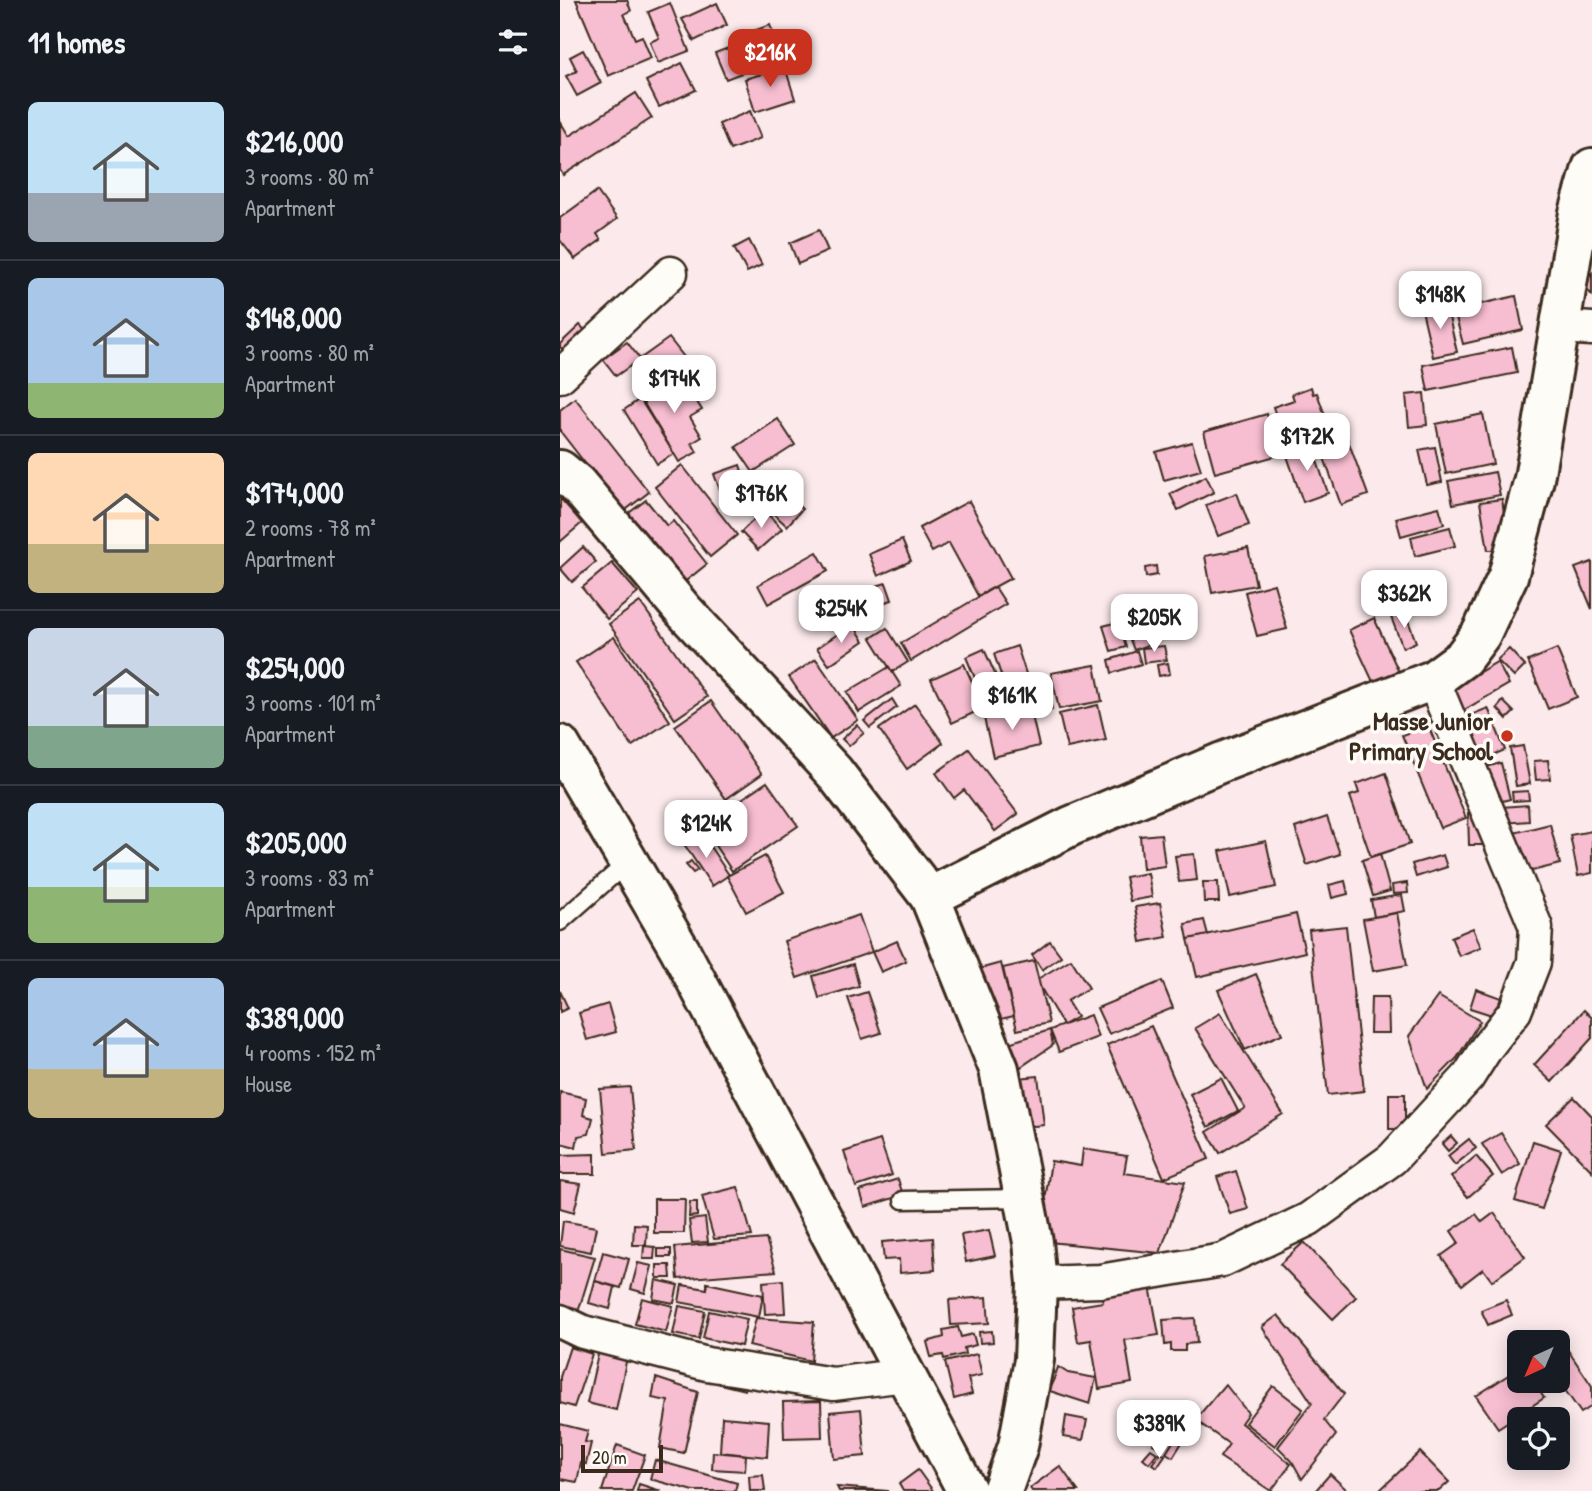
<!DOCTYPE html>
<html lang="en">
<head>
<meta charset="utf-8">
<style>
	body { margin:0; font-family:"Patrick Hand",sans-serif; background:#242831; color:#f1f3f6; height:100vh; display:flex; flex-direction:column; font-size:26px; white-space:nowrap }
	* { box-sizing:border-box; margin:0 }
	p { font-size:23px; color:#9ea1a6 }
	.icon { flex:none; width:38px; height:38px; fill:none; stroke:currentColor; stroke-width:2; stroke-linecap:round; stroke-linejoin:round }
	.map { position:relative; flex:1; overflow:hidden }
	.details { display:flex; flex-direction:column; background:#171b24; width:560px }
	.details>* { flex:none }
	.needle { width:46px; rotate:224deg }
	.tools { position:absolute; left:947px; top:1330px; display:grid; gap:14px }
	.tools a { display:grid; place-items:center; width:63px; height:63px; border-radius:10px; background:#171b24; box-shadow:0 4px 18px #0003; font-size:35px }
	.scale { position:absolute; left:21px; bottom:18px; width:82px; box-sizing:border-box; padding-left:7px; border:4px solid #3b2a1e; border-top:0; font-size:19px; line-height:24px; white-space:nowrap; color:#3b2a1e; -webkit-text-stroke:5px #fdfcf7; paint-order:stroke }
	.price { position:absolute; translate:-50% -60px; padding:0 16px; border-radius:14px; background:#fff; color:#222; font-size:23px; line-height:46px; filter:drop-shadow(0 2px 4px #0008) }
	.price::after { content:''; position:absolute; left:50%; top:42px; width:21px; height:16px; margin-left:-10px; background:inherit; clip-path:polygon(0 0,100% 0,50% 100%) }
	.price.current { background:#c8321e; color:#fff }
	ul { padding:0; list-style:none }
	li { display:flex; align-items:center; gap:21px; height:175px; padding:0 28px }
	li+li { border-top:2px solid #363941 }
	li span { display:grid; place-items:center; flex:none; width:196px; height:140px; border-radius:10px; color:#555 }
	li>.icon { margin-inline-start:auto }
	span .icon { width:84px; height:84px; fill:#fffc; stroke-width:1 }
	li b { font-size:30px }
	h2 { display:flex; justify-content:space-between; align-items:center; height:84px; padding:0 28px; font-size:30px }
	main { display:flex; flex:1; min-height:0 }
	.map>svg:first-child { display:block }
</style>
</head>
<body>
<main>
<section class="details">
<h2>11 homes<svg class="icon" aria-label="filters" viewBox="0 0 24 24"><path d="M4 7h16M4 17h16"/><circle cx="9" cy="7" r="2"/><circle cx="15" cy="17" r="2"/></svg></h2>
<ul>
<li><span style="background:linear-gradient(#bfe0f5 65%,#9aa5b1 0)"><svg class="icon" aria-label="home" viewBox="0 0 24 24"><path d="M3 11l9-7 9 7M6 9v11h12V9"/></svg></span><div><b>$216,000</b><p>3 rooms · 80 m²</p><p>Apartment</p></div></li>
<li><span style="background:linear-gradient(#a9c7e8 75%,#8fb573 0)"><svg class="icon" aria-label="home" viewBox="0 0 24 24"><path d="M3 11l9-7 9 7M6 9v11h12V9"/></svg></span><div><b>$148,000</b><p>3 rooms · 80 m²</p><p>Apartment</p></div></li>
<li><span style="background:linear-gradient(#ffd9b3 65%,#c2b280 0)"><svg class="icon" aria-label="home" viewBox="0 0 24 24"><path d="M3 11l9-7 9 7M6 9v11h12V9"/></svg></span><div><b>$174,000</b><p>2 rooms · 78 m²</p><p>Apartment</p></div></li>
<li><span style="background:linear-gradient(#c9d6e8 70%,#7fa58c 0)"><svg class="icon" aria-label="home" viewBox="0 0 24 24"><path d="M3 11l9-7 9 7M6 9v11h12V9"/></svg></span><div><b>$254,000</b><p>3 rooms · 101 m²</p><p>Apartment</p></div></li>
<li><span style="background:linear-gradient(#bfe0f5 60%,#8fb573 0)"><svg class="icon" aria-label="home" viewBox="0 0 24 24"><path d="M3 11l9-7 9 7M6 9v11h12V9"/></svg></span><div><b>$205,000</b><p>3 rooms · 83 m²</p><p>Apartment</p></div></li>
<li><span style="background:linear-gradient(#a9c7e8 65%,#c2b280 0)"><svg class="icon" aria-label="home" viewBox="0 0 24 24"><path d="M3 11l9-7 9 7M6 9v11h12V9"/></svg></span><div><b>$389,000</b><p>4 rooms · 152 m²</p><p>House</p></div></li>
</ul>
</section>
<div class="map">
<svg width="1032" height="1491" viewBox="0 0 1032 1491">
	<rect width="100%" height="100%" fill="#fbe9eb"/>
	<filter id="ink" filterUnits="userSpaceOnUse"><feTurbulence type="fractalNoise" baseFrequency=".0143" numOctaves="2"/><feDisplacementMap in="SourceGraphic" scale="14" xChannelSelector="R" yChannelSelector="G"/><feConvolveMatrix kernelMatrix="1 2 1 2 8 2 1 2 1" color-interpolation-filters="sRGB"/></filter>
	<g filter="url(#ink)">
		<g fill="#f7bdd0" stroke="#3b2a1e" stroke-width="2">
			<polygon points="16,0 67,0 71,11 64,14 75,39 82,36 91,58 48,76"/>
			<polygon points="110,3 129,51 98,63 90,42 99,38 88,12"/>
			<polygon points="157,3 167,25 134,41 122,19"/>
			<polygon points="210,25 224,62 207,68 193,31"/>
			<polygon points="176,45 187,71 166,79 155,53"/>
			<polygon points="23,50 41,83 17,96 6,76 17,71 10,57"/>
			<polygon points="122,63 136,90 99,107 86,81"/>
			<polygon points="225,67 235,99 195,112 185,79"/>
			<polygon points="76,93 92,118 3,175 0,170 0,121 9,136"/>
			<polygon points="190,111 201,138 170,150 159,124"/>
			<polygon points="37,191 57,219 37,234 41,240 15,259 0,240 0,218"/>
			<polygon points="259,230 268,251 238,264 230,243"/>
			<polygon points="189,240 202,265 187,272 174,248"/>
			<polygon points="1032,273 1032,295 1021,284"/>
			<polygon points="956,296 963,330 903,344 894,310"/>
			<polygon points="886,304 897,352 873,357 862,310"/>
			<polygon points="20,325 33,339 11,359 0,347 0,344"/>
			<polygon points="109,338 124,357 85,386 70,366"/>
			<polygon points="67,342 80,359 56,376 43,359"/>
			<polygon points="952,347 957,373 868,391 863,365"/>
			<polygon points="122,378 142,410 130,417 142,437 132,443 137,452 119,462 77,392 100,379 105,388"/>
			<polygon points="751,387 753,394 757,393 769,427 725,442 713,407 734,400 732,394"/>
			<polygon points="864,393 867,425 849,427 846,395"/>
			<polygon points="15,398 89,492 63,512 0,431 0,410"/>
			<polygon points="80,399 114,454 97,464 64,410"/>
			<polygon points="707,414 719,455 655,473 644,432"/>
			<polygon points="923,414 933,464 886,474 876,424"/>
			<polygon points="218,419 235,445 193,472 176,447"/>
			<polygon points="785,432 808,495 781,505 758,441"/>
			<polygon points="632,442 641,470 604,480 596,452"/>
			<polygon points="751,444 768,493 743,502 726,453"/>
			<polygon points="875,447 882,482 867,485 859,450"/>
			<polygon points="122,465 177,535 150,557 95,487"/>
			<polygon points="180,465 185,481 160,490 154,474"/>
			<polygon points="935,472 940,495 893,504 888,481"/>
			<polygon points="646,476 654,492 618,510 610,494"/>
			<polygon points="220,488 242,509 227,526 204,505"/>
			<polygon points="677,493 689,525 658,536 646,505"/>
			<polygon points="0,498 22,523 0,542"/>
			<polygon points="942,499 945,520 936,550 928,550 920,502"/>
			<polygon points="86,500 107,526 113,521 147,564 117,588 61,519"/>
			<polygon points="409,501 451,578 418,596 389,543 372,552 359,528"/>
			<polygon points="879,507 884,524 841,536 836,518"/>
			<polygon points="204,510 222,529 198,550 181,532"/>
			<polygon points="890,527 895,546 855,556 851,537"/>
			<polygon points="342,540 351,561 318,576 309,554"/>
			<polygon points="23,547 36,562 12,582 0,568"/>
			<polygon points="688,548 696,585 652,593 645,556"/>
			<polygon points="257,552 268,571 208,604 198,585"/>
			<polygon points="1032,562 1032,609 1015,568"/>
			<polygon points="52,563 78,593 47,619 22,588"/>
			<polygon points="596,566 597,575 586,577 585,568"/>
			<polygon points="326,583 332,600 322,603 316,586"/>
			<polygon points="714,584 727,629 697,636 685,592"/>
			<polygon points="435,587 446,604 351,661 341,643"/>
			<polygon points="80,602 147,697 115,719 49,624"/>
			<polygon points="581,612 593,643 574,650 562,619"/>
			<polygon points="845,612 856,642 843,648 831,617"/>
			<polygon points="814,618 839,672 814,684 789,630"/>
			<polygon points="558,622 566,647 551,651 543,626"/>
			<polygon points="293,624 304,641 269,665 257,648"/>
			<polygon points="327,628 348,662 332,672 311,638"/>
			<polygon points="54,637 110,721 72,746 16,662"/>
			<polygon points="457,646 467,677 444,684 434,654"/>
			<polygon points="604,646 607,660 584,663 582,648"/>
			<polygon points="424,649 447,701 428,709 406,657"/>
			<polygon points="949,649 965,666 954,677 937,660"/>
			<polygon points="997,649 1017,697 988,709 968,661"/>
			<polygon points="577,651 581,664 552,673 549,660"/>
			<polygon points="256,659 298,720 271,738 229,677"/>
			<polygon points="937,662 949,684 897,714 885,692"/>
			<polygon points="608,663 610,674 599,676 597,665"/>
			<polygon points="404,664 424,708 392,723 371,679"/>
			<polygon points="535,665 542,701 499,709 491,673"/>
			<polygon points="329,667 341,686 299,712 287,692"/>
			<polygon points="487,685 492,710 477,713 472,688"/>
			<polygon points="466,687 469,704 453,706 450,689"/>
			<polygon points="332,699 337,707 310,728 304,721"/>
			<polygon points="151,701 202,774 166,799 115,726"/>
			<polygon points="943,701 954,712 947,719 937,708"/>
			<polygon points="355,704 383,743 347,769 319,729"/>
			<polygon points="538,705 546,740 507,748 499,714"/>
			<polygon points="470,707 479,746 433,757 424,718"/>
			<polygon points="928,708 945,750 914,763 896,721"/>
			<polygon points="297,725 304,733 289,746 282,739"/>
			<polygon points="868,725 906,818 880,828 842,735"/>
			<polygon points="963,746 970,784 956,786 950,748"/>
			<polygon points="409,749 458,814 435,831 404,790 394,798 376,773"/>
			<polygon points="988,760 990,779 976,780 974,761"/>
			<polygon points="941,763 950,799 935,803 926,767"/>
			<polygon points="826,773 850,844 811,857 790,796 799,793 796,784"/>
			<polygon points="207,782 238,826 172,871 142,826"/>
			<polygon points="968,791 969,800 953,801 952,792"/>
			<polygon points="968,805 969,821 929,824 928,808"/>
			<polygon points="908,813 925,813 926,845 909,845"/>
			<polygon points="767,817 780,854 747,865 735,828"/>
			<polygon points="990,824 1000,864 956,875 946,835"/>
			<polygon points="1032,831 1032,873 1018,876 1010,835"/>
			<polygon points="141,833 169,875 152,886 124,844"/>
			<polygon points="601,834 605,866 583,869 580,836"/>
			<polygon points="706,841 716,887 670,897 660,851"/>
			<polygon points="634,854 637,880 619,882 615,856"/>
			<polygon points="820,854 830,891 813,896 802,860"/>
			<polygon points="883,855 887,867 856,877 852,864"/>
			<polygon points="205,856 224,892 186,912 167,876"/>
			<polygon points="131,861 138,870 133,873 126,865"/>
			<polygon points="588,873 592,897 570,901 565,877"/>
			<polygon points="785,881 788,894 772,898 769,885"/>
			<polygon points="643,882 658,882 659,902 644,902"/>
			<polygon points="847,883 848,893 833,894 832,885"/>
			<polygon points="842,895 845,911 814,917 811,900"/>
			<polygon points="600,903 607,937 581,942 575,907"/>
			<polygon points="837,913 847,965 813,971 803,919"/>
			<polygon points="736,914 745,952 637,977 628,939"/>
			<polygon points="299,915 312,952 237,978 224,941"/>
			<polygon points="644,920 648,935 628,939 625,924"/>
			<polygon points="786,926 804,1091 768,1095 749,930"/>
			<polygon points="913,928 921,947 899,956 891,937"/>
			<polygon points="337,941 346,961 321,972 312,952"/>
			<polygon points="490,941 501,956 482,970 472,955"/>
			<polygon points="511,959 529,988 507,1001 517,1017 503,1025 476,980"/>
			<polygon points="474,961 489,1023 457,1030 443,968"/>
			<polygon points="441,963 454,1016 432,1021 419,969"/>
			<polygon points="293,964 299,986 259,998 253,976"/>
			<polygon points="696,974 722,1034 685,1050 658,990"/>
			<polygon points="602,981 613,1008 549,1034 537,1008"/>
			<polygon points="916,989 941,998 935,1016 910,1008"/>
			<polygon points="0,991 8,1008 0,1012"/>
			<polygon points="307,992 321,1033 302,1039 288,998"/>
			<polygon points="878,996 920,1021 897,1058 867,1089 849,1036"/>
			<polygon points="811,997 828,997 829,1033 810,1033"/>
			<polygon points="48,1004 56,1032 27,1040 19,1013"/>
			<polygon points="1024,1010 1032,1018 1032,1038 992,1082 974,1065"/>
			<polygon points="660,1013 723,1114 660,1153 647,1132 685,1108 635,1028"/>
			<polygon points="530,1015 538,1037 499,1052 490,1030"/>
			<polygon points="591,1026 649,1159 604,1178 547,1045"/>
			<polygon points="490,1030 493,1045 449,1075 442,1045"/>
			<polygon points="478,1076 484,1125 464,1127 458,1078"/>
			<polygon points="661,1078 678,1111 648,1127 630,1094"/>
			<polygon points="70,1087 76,1150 46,1153 40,1089"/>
			<polygon points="0,1092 26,1098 23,1115 33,1118 29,1134 18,1136 16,1147 0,1143"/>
			<rect x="829" y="1094" width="16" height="35"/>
			<polygon points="1014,1097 1032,1116 1032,1171 986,1124"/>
			<polygon points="941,1133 960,1164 942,1175 922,1144"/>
			<polygon points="891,1136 897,1143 888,1151 882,1144"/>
			<polygon points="909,1139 916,1148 895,1165 888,1156"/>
			<polygon points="320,1140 332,1175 296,1187 284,1152"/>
			<polygon points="973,1141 1001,1150 982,1209 955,1201"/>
			<polygon points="523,1149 567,1156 564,1173 625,1182 600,1253 479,1241 491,1161 521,1166"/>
			<polygon points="35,1154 35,1174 0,1174 0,1155"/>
			<polygon points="916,1156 933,1176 908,1197 891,1177"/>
			<polygon points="676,1171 688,1209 670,1214 657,1177"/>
			<polygon points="338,1179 343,1195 305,1207 300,1191"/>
			<polygon points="0,1181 21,1184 14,1212 0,1208"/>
			<polygon points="178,1187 192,1236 154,1239 142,1196"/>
			<polygon points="94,1199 125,1199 124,1233 94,1233"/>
			<polygon points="130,1202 137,1202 137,1216 129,1217"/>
			<polygon points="934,1213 965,1257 932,1281 923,1269 902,1285 881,1256 899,1243 891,1231 916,1214 922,1222"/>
			<polygon points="145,1218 148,1242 132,1243 129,1220"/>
			<polygon points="3,1221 36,1227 31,1252 0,1246"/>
			<polygon points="74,1224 87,1225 86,1245 73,1245"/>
			<polygon points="429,1230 435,1256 406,1262 401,1235"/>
			<polygon points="373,1238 375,1270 340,1273 339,1259 324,1260 322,1242"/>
			<polygon points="206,1239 216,1271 118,1279 115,1247"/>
			<polygon points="744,1242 796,1297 773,1319 720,1264"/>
			<polygon points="84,1246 95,1247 94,1259 83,1259"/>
			<polygon points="0,1249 35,1257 19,1309 0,1304"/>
			<rect x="98" y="1249" width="13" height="8"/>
			<polygon points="43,1252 69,1259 61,1288 35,1281"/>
			<polygon points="78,1263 92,1266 85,1293 71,1289"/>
			<polygon points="97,1265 110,1265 111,1278 97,1278"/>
			<polygon points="96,1280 118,1285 114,1303 93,1299"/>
			<polygon points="223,1280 225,1313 205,1314 203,1282"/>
			<polygon points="35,1281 55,1287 50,1309 29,1303"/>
			<polygon points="147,1283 203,1295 199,1317 119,1302 122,1285 147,1289"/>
			<polygon points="590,1286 599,1335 565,1340 572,1383 539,1389 531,1340 518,1342 512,1307 543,1302 541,1294"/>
			<polygon points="427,1297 429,1323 391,1325 389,1300"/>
			<polygon points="82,1298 113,1306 106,1332 75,1324"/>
			<polygon points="946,1300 952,1315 928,1325 921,1310"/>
			<polygon points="119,1306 145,1311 139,1339 113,1334"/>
			<polygon points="149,1311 187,1319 181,1346 143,1338"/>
			<polygon points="718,1315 784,1394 764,1420 776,1435 742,1479 732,1461 718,1447 752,1403 702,1327"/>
			<polygon points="196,1318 254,1322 251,1361 189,1346"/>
			<polygon points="635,1318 637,1343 625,1344 625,1351 611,1351 611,1344 605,1345 603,1320"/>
			<polygon points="398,1327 401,1337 413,1334 416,1345 404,1348 405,1354 384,1359 383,1355 371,1357 367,1342 384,1337 383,1330"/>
			<polygon points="432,1331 433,1342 420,1343 419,1332"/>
			<polygon points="997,1334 1032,1386 1032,1406 1021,1413 998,1380 998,1342 985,1342"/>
			<polygon points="10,1347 32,1354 14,1407 0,1403 0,1377"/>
			<polygon points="39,1350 67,1357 56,1410 27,1403"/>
			<polygon points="417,1354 422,1375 408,1378 412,1394 394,1399 385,1362"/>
			<polygon points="498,1367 508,1373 536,1378 530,1404 490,1391"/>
			<polygon points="959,1368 959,1381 973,1381 984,1398 938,1428 916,1396"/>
			<polygon points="163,1373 188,1378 185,1390 160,1384"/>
			<polygon points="96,1378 138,1392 124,1453 100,1448 108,1401 92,1398"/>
			<polygon points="665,1384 688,1413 681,1423 731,1464 711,1491 660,1457 669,1444 635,1420"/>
			<polygon points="713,1386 743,1409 715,1446 685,1423"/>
			<polygon points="261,1401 262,1437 224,1438 223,1402"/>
			<polygon points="301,1409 305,1456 274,1459 270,1412"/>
			<polygon points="506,1416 527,1420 523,1440 503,1437"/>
			<polygon points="162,1417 209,1421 207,1457 160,1452"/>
			<polygon points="606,1423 612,1427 599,1447 593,1444"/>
			<polygon points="0,1424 28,1431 25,1442 31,1443 26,1464 21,1463 17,1482 0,1479"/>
			<polygon points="619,1432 626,1436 613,1457 606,1453"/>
			<polygon points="57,1445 85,1455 72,1491 42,1491"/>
			<polygon points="591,1449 597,1453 589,1463 583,1458"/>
			<polygon points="153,1452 186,1455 185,1471 152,1469"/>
			<polygon points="601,1452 605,1455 597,1467 592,1464"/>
			<polygon points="860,1452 889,1482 879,1491 819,1491"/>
			<polygon points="95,1460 177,1483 175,1491 134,1491 90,1479"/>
			<polygon points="500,1466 518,1491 472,1491 470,1488"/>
			<polygon points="358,1470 373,1491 343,1491 339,1484"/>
			<polygon points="770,1474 788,1491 755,1491"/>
			<polygon points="203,1475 205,1491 190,1491 189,1476"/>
			<polygon points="79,1484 101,1491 77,1491"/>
			<polygon points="277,1487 328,1491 279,1491"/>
		</g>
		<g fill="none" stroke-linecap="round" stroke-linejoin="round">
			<defs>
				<g id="service">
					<polyline points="0,922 68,862"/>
					<polyline points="343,1200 465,1198"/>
				</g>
				<g id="minor">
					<polyline points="1000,327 1032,329"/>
					<polyline points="0,376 111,273"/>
					<polyline points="477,1283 540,1281 663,1260 749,1219 832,1159 908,1077 927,1047 955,1011 974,962 976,927 873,680"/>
					<polyline points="0,1321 23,1332 147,1364 273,1384 345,1375"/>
				</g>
				<g id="tertiary">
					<polyline points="0,470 17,484 123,610 274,772 370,897"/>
					<polyline points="442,1491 458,1446 474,1360 477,1283 473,1242 439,1069 370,897 511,826 660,763 873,680 903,658 921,634 948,576 974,479 1019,213 1032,168"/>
				</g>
				<polyline id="secondary" points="0,745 120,950 407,1491"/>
			</defs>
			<use href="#service" stroke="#3b2a1e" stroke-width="21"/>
			<use href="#minor" stroke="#3b2a1e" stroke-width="37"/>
			<use href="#tertiary" stroke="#3b2a1e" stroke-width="44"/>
			<use href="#secondary" stroke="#3b2a1e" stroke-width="44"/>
			<use href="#service" stroke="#fdfcf7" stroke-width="16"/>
			<use href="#minor" stroke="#fdfcf7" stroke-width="32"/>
			<use href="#tertiary" stroke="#fdfcf7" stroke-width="38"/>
			<use href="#secondary" stroke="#fdfcf7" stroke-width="38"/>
		</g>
	</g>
	<circle fill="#c8321e" stroke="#fdfcf7" stroke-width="2.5" cx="947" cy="736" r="7"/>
	<g text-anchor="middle" stroke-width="7" stroke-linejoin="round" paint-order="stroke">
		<g font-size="26" font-weight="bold" fill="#3b2a1e" stroke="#fdfcf7" text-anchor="end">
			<text x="933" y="730">Masse Junior<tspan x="933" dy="30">Primary School</tspan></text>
		</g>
	</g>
</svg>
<div class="tools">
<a><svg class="needle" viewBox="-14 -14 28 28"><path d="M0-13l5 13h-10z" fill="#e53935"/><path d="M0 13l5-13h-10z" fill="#9ea1a6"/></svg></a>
<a><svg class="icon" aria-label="locate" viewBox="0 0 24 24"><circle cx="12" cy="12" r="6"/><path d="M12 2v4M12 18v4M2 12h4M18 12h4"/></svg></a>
</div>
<div class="scale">20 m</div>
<b class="price current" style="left:210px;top:89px">$216K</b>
<b class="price" style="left:880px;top:331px">$148K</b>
<b class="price" style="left:114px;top:415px">$174K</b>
<b class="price" style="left:747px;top:473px">$172K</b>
<b class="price" style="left:201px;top:530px">$176K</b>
<b class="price" style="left:844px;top:630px">$362K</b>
<b class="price" style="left:281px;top:645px">$254K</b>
<b class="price" style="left:594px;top:654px">$205K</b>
<b class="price" style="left:452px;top:732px">$161K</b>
<b class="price" style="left:146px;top:860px">$124K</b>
<b class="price" style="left:599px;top:1460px">$389K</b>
</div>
</main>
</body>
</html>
